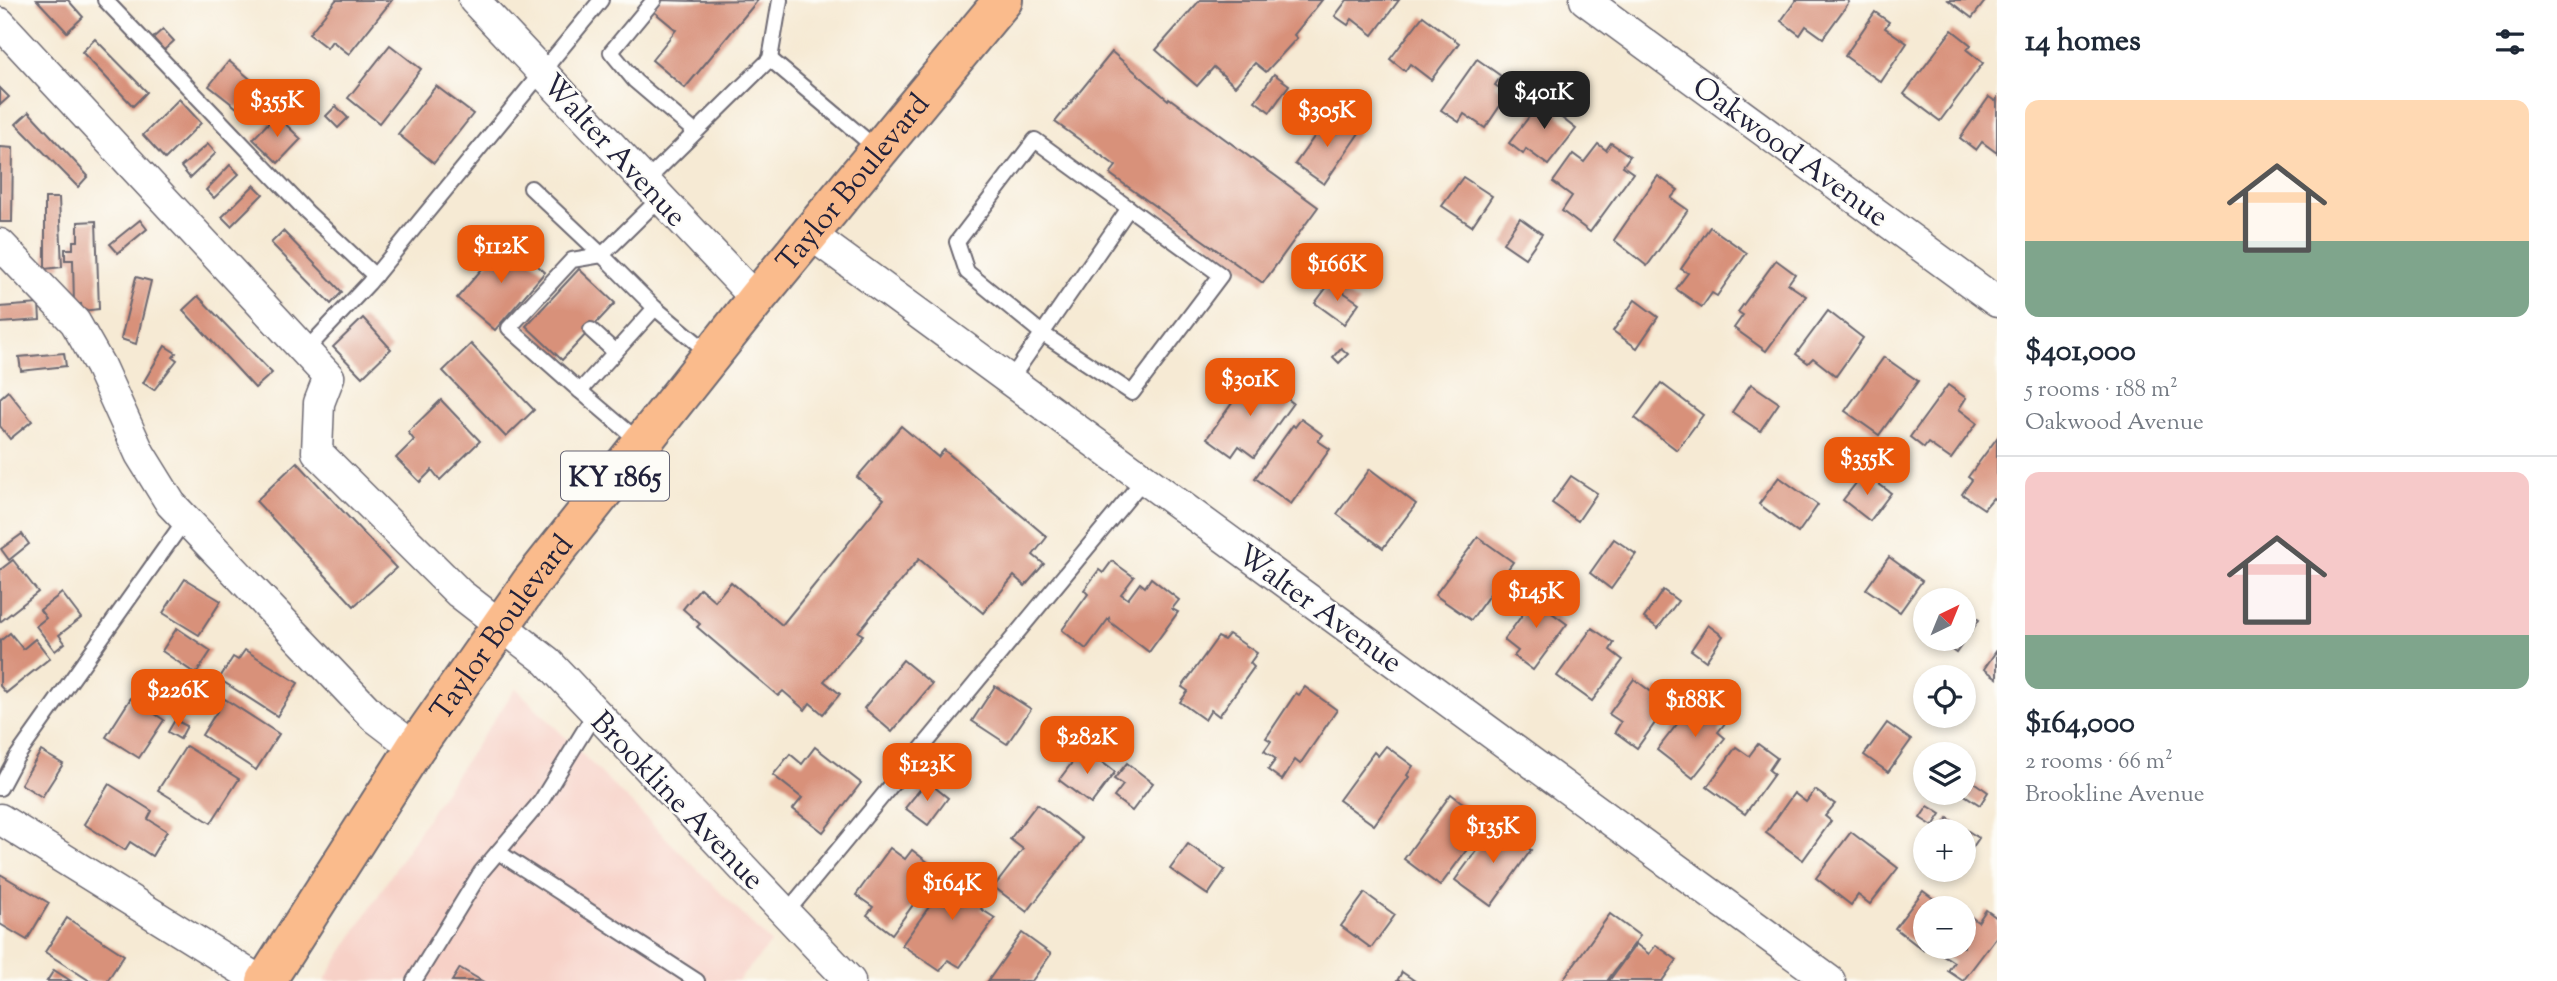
<!DOCTYPE html>
<html lang="en">
<head>
<meta charset="utf-8">
<style>
	body { margin:0; font-family:"Sorts Mill Goudy",serif; background:#f6f6f7; color:#1f2937; height:100vh; display:flex; flex-direction:column; font-size:26px; white-space:nowrap }
	* { box-sizing:border-box; margin:0 }
	p { font-size:23px; color:#747a83 }
	.icon { flex:none; width:38px; height:38px; fill:none; stroke:currentColor; stroke-width:2; stroke-linecap:round; stroke-linejoin:round }
	.map { position:relative; flex:1; overflow:hidden }
	.details { display:flex; flex-direction:column; background:#fff; width:560px }
	.details>* { flex:none }
	.needle { width:46px; rotate:43deg }
	.tools { position:absolute; left:1913px; top:588px; display:grid; gap:14px }
	.tools a { display:grid; place-items:center; width:63px; height:63px; border-radius:50%; background:#fff; box-shadow:0 4px 10px #0003; font-size:35px }
	.price { position:absolute; translate:-50% -60px; padding:0 16px; border-radius:14px; background:#ea580c; color:#fff; font-size:23px; line-height:46px; filter:drop-shadow(0 2px 4px #0008) }
	.price::after { content:''; position:absolute; left:50%; top:42px; width:21px; height:16px; margin-left:-10px; background:inherit; clip-path:polygon(0 0,100% 0,50% 100%) }
	.price.active { background:#222; color:#fff }
	ul { padding:0; list-style:none }
	li { display:grid; align-content:center; gap:14px; height:371px; padding:0 28px }
	li+li { border-top:2px solid #e0e1e3 }
	li span { display:grid; place-items:center; height:217px; border-radius:14px; color:#555 }
	li>.icon { margin-inline-start:auto }
	span .icon { width:126px; height:126px; fill:#fffc; stroke-width:1 }
	li b { font-size:30px }
	h2 { display:flex; justify-content:space-between; align-items:center; height:84px; padding:0 28px; font-size:30px }
	main { display:flex; flex:1; min-height:0 }
	.map>svg:first-child { display:block }
</style>
</head>
<body>
<main>
<div class="map">
<svg width="1997" height="981" viewBox="0 0 1997 981">
	<rect width="100%" height="100%" fill="#fdfcf7"/>
	<filter id="ink" filterUnits="userSpaceOnUse"><feTurbulence type="fractalNoise" baseFrequency=".0143" numOctaves="2"/><feDisplacementMap in="SourceGraphic" scale="14" xChannelSelector="R" yChannelSelector="G"/><feConvolveMatrix kernelMatrix="1 2 1 2 8 2 1 2 1" color-interpolation-filters="sRGB"/></filter>
	<filter id="wash" filterUnits="userSpaceOnUse"><feTurbulence type="fractalNoise" baseFrequency=".00686" numOctaves="4" result="noise"/><feDisplacementMap in="SourceGraphic" scale="28" xChannelSelector="R" yChannelSelector="G"/><feGaussianBlur stdDeviation="1.57" result="paint"/><feColorMatrix in="noise" values="0 0 0 0 0 0 0 0 0 0 0 0 0 0 0 0 0 1.4 0 .05"/><feComposite in="paint" operator="in"/></filter>
	<g filter="url(#wash)">
		<rect width="100%" height="100%" fill="#f6ead4"/>
		<polygon fill="#f7d1c7" points="516,688 771,943 738,981 324,981 442,795"/>
		<g id="blocks">
			<g fill="#d8917a">
				<polygon points="37,0 68,0 83,17 67,32"/>
				<polygon points="336,0 392,0 349,54 332,41 327,48 309,34"/>
				<polygon points="660,0 694,1 758,0 685,88 652,60 676,30 652,10"/>
				<polygon points="1200,0 1322,0 1294,35 1297,38 1266,72 1255,63 1235,86 1214,67 1197,86 1156,50"/>
				<polygon points="1347,0 1399,0 1373,35 1352,19 1348,25 1335,16"/>
				<polygon points="1796,0 1847,0 1849,2 1823,38 1806,26 1800,35 1781,21"/>
				<polygon points="1948,0 1986,0 1972,18"/>
				<polygon points="1875,12 1889,22 1885,28 1907,43 1881,82 1845,56"/>
				<polygon points="1423,16 1459,43 1431,80 1410,64 1405,71 1390,59"/>
				<polygon points="163,29 174,41 164,50 153,38"/>
				<polygon points="1952,30 1971,45 1967,50 1983,63 1940,121 1904,94"/>
				<polygon points="95,39 147,92 133,106 82,52"/>
				<polygon points="390,45 421,69 379,123 348,98"/>
				<polygon points="1112,52 1168,100 1169,98 1318,207 1263,283 1110,174 1116,166 1055,122"/>
				<polygon points="1477,59 1501,76 1495,85 1508,94 1485,128 1464,114 1459,122 1441,110"/>
				<polygon points="229,61 256,84 237,108 209,86"/>
				<polygon points="1274,74 1289,85 1270,112 1255,101"/>
				<polygon points="436,86 473,114 434,163 398,134"/>
				<polygon points="0,88 9,97 0,105"/>
				<polygon points="1548,92 1566,106 1558,115 1576,129 1548,165 1526,149 1523,154 1509,143"/>
				<polygon points="1989,97 1995,101 1997,98 1997,153 1982,142 1976,150 1960,138"/>
				<polygon points="179,99 201,123 165,159 143,135"/>
				<polygon points="336,106 348,118 338,128 326,116"/>
				<polygon points="29,112 88,176 78,187 16,124"/>
				<polygon points="1331,113 1359,133 1324,184 1295,164"/>
				<polygon points="276,115 301,139 278,163 253,139"/>
				<polygon points="1611,143 1630,156 1623,166 1633,173 1590,232 1562,211 1572,196 1553,182 1573,154 1584,162 1598,144 1606,150"/>
				<polygon points="208,144 216,153 190,178 181,167"/>
				<polygon points="0,147 13,148 12,222 0,222"/>
				<polygon points="230,165 239,174 214,198 206,190"/>
				<polygon points="1658,176 1678,190 1671,198 1688,210 1647,266 1614,240"/>
				<polygon points="1463,177 1492,196 1472,226 1442,206"/>
				<polygon points="254,185 263,194 231,226 222,217"/>
				<polygon points="45,198 59,198 62,267 45,269"/>
				<polygon points="1520,218 1542,234 1525,258 1503,243"/>
				<polygon points="140,220 147,229 118,253 110,244"/>
				<polygon points="96,221 99,309 82,311 81,304 74,305 73,260 65,260 65,249 73,249 73,241 78,241 78,222"/>
				<polygon points="1710,227 1747,253 1717,296 1712,293 1702,307 1676,289 1688,273 1681,269"/>
				<polygon points="283,231 342,292 331,304 271,243"/>
				<polygon points="507,240 545,272 495,330 457,298"/>
				<polygon points="1776,260 1795,274 1788,284 1806,296 1766,351 1734,328 1743,315 1738,312"/>
				<polygon points="579,269 615,303 562,360 526,326"/>
				<polygon points="136,277 151,281 136,344 121,339"/>
				<polygon points="1330,283 1359,303 1344,324 1315,303"/>
				<polygon points="198,296 272,373 255,388 183,310"/>
				<polygon points="1635,300 1658,317 1637,348 1613,331"/>
				<polygon points="39,304 40,320 0,323 0,307"/>
				<polygon points="1828,311 1863,338 1836,376 1813,358 1808,363 1796,354"/>
				<polygon points="363,318 391,349 362,377 333,347"/>
				<polygon points="471,344 534,410 506,437 443,371"/>
				<polygon points="165,346 176,353 173,357 177,360 154,390 143,383"/>
				<polygon points="1341,348 1348,354 1339,363 1333,357"/>
				<polygon points="64,353 66,366 21,371 19,357"/>
				<polygon points="1884,357 1918,381 1879,435 1845,411"/>
				<polygon points="1253,374 1293,403 1254,457 1239,446 1232,456 1207,438"/>
				<polygon points="1661,383 1703,415 1677,450 1635,418"/>
				<polygon points="1751,384 1779,403 1760,431 1732,412"/>
				<polygon points="1948,385 1966,398 1959,409 1977,423 1951,459 1928,443 1924,448 1910,437"/>
				<polygon points="8,391 32,421 10,439 0,426 0,398"/>
				<polygon points="441,400 480,441 440,480 432,470 420,482 396,458 414,440 408,432"/>
				<polygon points="1301,419 1323,435 1318,441 1330,449 1291,504 1255,478 1293,425 1295,427"/>
				<polygon points="901,426 938,457 944,450 1047,537 1033,555 1044,564 1025,586 1014,576 983,613 919,559 858,632 863,635 824,681 840,694 823,714 810,703 805,710 783,691 778,696 697,627 700,624 683,609 700,588 715,601 731,582 782,625 884,499 857,477"/>
				<polygon points="1997,438 1997,501 1993,498 1984,509 1962,494 1972,480 1968,477"/>
				<polygon points="297,462 396,568 354,606 256,501"/>
				<polygon points="1370,469 1416,504 1383,548 1337,514"/>
				<polygon points="1864,473 1891,493 1870,521 1843,500"/>
				<polygon points="1571,476 1597,493 1578,521 1552,503"/>
				<polygon points="1779,477 1818,505 1798,533 1759,504"/>
				<polygon points="22,534 29,544 9,560 1,549"/>
				<polygon points="1478,537 1513,562 1471,620 1435,595"/>
				<polygon points="1614,539 1636,554 1611,589 1590,573"/>
				<polygon points="1889,557 1922,581 1900,612 1866,589"/>
				<polygon points="13,560 38,592 0,622 0,570"/>
				<polygon points="1112,561 1134,577 1121,594 1128,599 1140,583 1145,587 1151,578 1179,600 1172,609 1178,612 1149,652 1110,622 1109,618 1086,649 1062,630 1088,594 1084,590 1099,570 1103,573"/>
				<polygon points="185,579 221,601 199,635 163,613"/>
				<polygon points="1541,589 1559,602 1552,613 1567,624 1533,670 1514,656 1518,651 1504,640"/>
				<polygon points="1663,590 1678,601 1658,628 1644,618"/>
				<polygon points="62,593 81,618 59,635 65,643 55,651 36,626 46,618 40,610"/>
				<polygon points="1964,609 1979,620 1956,653 1936,639 1964,639"/>
				<polygon points="1708,625 1723,636 1706,661 1691,650"/>
				<polygon points="177,628 211,651 196,674 162,651"/>
				<polygon points="1592,628 1614,643 1610,650 1623,660 1592,701 1557,676"/>
				<polygon points="10,633 23,649 35,639 50,658 6,693 0,686 0,641"/>
				<polygon points="1229,634 1257,653 1250,663 1254,667 1219,716 1211,710 1205,720 1180,702 1188,691 1182,687 1218,637 1224,640"/>
				<polygon points="245,650 298,683 277,716 219,679 233,657 238,660"/>
				<polygon points="1997,650 1997,678 1984,669"/>
				<polygon points="903,660 932,684 892,732 864,708"/>
				<polygon points="1634,679 1653,693 1657,687 1673,698 1637,748 1615,732 1621,722 1609,714"/>
				<polygon points="995,686 1031,709 1007,744 972,721"/>
				<polygon points="1305,687 1337,710 1300,764 1295,760 1282,780 1268,770 1276,759 1264,751 1271,741 1266,738 1296,693 1299,695"/>
				<polygon points="131,698 164,720 139,758 106,737"/>
				<polygon points="225,699 279,734 256,770 202,735"/>
				<polygon points="1707,700 1730,717 1718,732 1725,738 1693,778 1657,750 1688,710 1696,716"/>
				<polygon points="175,720 187,726 180,739 168,732"/>
				<polygon points="1887,723 1911,740 1888,772 1864,755"/>
				<polygon points="1758,744 1777,758 1769,770 1774,774 1745,814 1707,787 1736,747 1749,756"/>
				<polygon points="186,746 239,779 211,823 158,790"/>
				<polygon points="1386,746 1413,766 1407,775 1409,777 1374,825 1339,800 1374,752 1378,756"/>
				<polygon points="815,747 861,783 823,832 793,809 802,798 773,775 790,754 802,764"/>
				<polygon points="1083,748 1115,772 1091,804 1059,780"/>
				<polygon points="41,751 63,764 42,797 21,784"/>
				<polygon points="1127,763 1153,783 1132,811 1114,797 1123,785 1114,779"/>
				<polygon points="927,781 948,798 928,825 905,808"/>
				<polygon points="1972,781 1988,792 1980,805 1963,794"/>
				<polygon points="109,784 152,811 148,819 167,831 152,856 130,842 125,850 84,824"/>
				<polygon points="1815,790 1835,804 1825,816 1831,821 1803,860 1766,833 1794,793 1806,802"/>
				<polygon points="1451,794 1472,810 1466,818 1482,829 1440,886 1404,859"/>
				<polygon points="1037,804 1083,839 1027,912 994,887 1023,849 1010,839"/>
				<polygon points="1928,806 1941,814 1933,826 1920,818"/>
				<polygon points="1948,818 1979,838 1964,860 1964,831 1939,831"/>
				<polygon points="1495,825 1531,850 1491,906 1455,880"/>
				<polygon points="1851,832 1898,868 1870,904 1858,895 1851,905 1816,878"/>
				<polygon points="1188,844 1225,870 1208,895 1170,869"/>
				<polygon points="890,848 905,859 912,850 938,870 892,934 867,915 873,907 856,895"/>
				<polygon points="958,866 993,891 981,909 995,918 960,967 948,960 940,971 902,945"/>
				<polygon points="0,874 49,903 27,940 0,924"/>
				<polygon points="1923,891 1946,908 1925,908 1923,950 1895,928"/>
				<polygon points="1365,893 1395,915 1371,948 1341,926"/>
				<polygon points="1986,910 1997,918 1997,936 1963,981 1948,971 1954,962 1940,953 1945,947 1964,947 1964,920 1967,914 1978,922"/>
				<polygon points="1610,914 1640,936 1607,981 1562,981"/>
				<polygon points="67,918 124,955 107,981 90,981 45,952"/>
				<polygon points="1022,933 1051,954 1032,981 988,981"/>
				<polygon points="1636,944 1649,954 1656,945 1677,960 1662,981 1609,981"/>
				<polygon points="460,968 482,981 452,981"/>
				<polygon points="54,970 71,981 47,981"/>
				<polygon points="1402,972 1415,981 1397,981"/>
			</g>
		</g>
	</g>
	<g filter="url(#ink)">
		<use href="#blocks" fill-opacity="0" stroke="#6c6871" stroke-width="2"/>
		<g fill="none" stroke-linecap="round" stroke-linejoin="round">
			<defs>
				<g id="service">
					<polyline points="105,0 307,212 375,276"/>
					<polyline points="654,0 611,52 635,81 695,132"/>
					<polyline points="770,59 780,0"/>
					<polygon points="1035,140 1221,275 1132,393 1043,334 967,272 957,242"/>
					<polyline points="645,182 770,59 878,150"/>
					<polyline points="531,188 602,255"/>
					<polyline points="655,308 710,354"/>
					<polyline points="591,330 615,352"/>
					<polyline points="306,350 369,283 601,0"/>
					<polyline points="1010,380 1129,208"/>
					<polyline points="580,391 509,328 572,260 602,255"/>
					<polyline points="641,443 580,391 655,308 602,255 660,198"/>
					<polyline points="0,788 16,758 185,520"/>
					<polyline points="498,852 697,981"/>
					<polyline points="786,913 1144,479"/>
					<polyline points="414,981 481,872 541,801 595,713"/>
				</g>
				<g id="minor">
					<polyline points="474,0 756,299"/>
					<polyline points="1585,0 1997,302"/>
					<polyline points="0,23 329,377 319,403 317,452 459,593 547,661 850,981"/>
					<polyline points="810,234 1830,981"/>
					<polyline points="0,244 75,322 100,366 140,454 171,504 373,716 415,748"/>
					<polyline points="0,819 260,981"/>
				</g>
				<g id="primary">
					<path id="s1" d="M266,981l149,-233 117,-167 224,-282 247,-299"/>
				</g>
			</defs>
			<use href="#service" stroke="#6c6871" stroke-width="18"/>
			<use href="#minor" stroke="#6c6871" stroke-width="33"/>
			<use href="#primary" stroke="#6c6871" stroke-width="42"/>
			<use href="#service" stroke="#fff" stroke-width="14"/>
			<use href="#minor" stroke="#fff" stroke-width="30"/>
			<use href="#primary" stroke="#fabb8c" stroke-width="38"/>
		</g>
	</g>
	<g text-anchor="middle" stroke-width="5" stroke-linejoin="round" paint-order="stroke">
		<rect fill="#fdfcf7" stroke="#646373" stroke-width="2" x="561" y="451.5" width="108" height="49" rx="5"/>
		<g font-size="28" font-weight="bold" fill="#22223b">
			<text x="615" y="486">KY 1865</text>
		</g>
		<g font-size="30" fill="#22223b" stroke="#fdfcf7">
			<text transform="translate(615 150) rotate(47)" y="10">Walter Avenue</text>
			<text transform="translate(1791 151) rotate(36)" y="10">Oakwood Avenue</text>
			<text dy="10" stroke="none"><textPath href="#s1" startOffset="992">Taylor Boulevard</textPath></text>
			<text transform="translate(1320 608) rotate(36)" y="10">Walter Avenue</text>
			<text dy="10" stroke="none"><textPath href="#s1" startOffset="425">Taylor Boulevard</textPath></text>
			<text transform="translate(678 800) rotate(46)" y="10">Brookline Avenue</text>
		</g>
	</g>
</svg>
<div class="tools">
<a><svg class="needle" viewBox="-14 -14 28 28"><path d="M0-13l5 13h-10z" fill="#e53935"/><path d="M0 13l5-13h-10z" fill="#747a83"/></svg></a>
<a><svg class="icon" aria-label="locate" viewBox="0 0 24 24"><circle cx="12" cy="12" r="6"/><path d="M12 2v4M12 18v4M2 12h4M18 12h4"/></svg></a>
<a><svg class="icon" aria-label="layers" viewBox="0 0 24 24"><path d="M12 4l9 5-9 5-9-5zM3 14l9 5 9-5"/></svg></a>
<a>+</a>
<a>−</a>
</div>
<b class="price active" style="left:1544px;top:131px">$401K</b>
<b class="price" style="left:277px;top:139px">$355K</b>
<b class="price" style="left:1327px;top:149px">$305K</b>
<b class="price" style="left:501px;top:285px">$112K</b>
<b class="price" style="left:1337px;top:303px">$166K</b>
<b class="price" style="left:1250px;top:418px">$301K</b>
<b class="price" style="left:1867px;top:497px">$355K</b>
<b class="price" style="left:1536px;top:630px">$145K</b>
<b class="price" style="left:178px;top:729px">$226K</b>
<b class="price" style="left:1695px;top:739px">$188K</b>
<b class="price" style="left:1087px;top:776px">$282K</b>
<b class="price" style="left:927px;top:803px">$123K</b>
<b class="price" style="left:1493px;top:865px">$135K</b>
<b class="price" style="left:952px;top:922px">$164K</b>
</div>
<section class="details">
<h2>14 homes<svg class="icon" aria-label="filters" viewBox="0 0 24 24"><path d="M4 7h16M4 17h16"/><circle cx="9" cy="7" r="2"/><circle cx="15" cy="17" r="2"/></svg></h2>
<ul>
<li><span style="background:linear-gradient(#ffd9b3 65%,#7fa58c 0)"><svg class="icon" aria-label="home" viewBox="0 0 24 24"><path d="M3 11l9-7 9 7M6 9v11h12V9"/></svg></span><div><b>$401,000</b><p>5 rooms · 188 m²</p><p>Oakwood Avenue</p></div></li>
<li><span style="background:linear-gradient(#f6c9c9 75%,#7fa58c 0)"><svg class="icon" aria-label="home" viewBox="0 0 24 24"><path d="M3 11l9-7 9 7M6 9v11h12V9"/></svg></span><div><b>$164,000</b><p>2 rooms · 66 m²</p><p>Brookline Avenue</p></div></li>
</ul>
</section>
</main>
</body>
</html>
